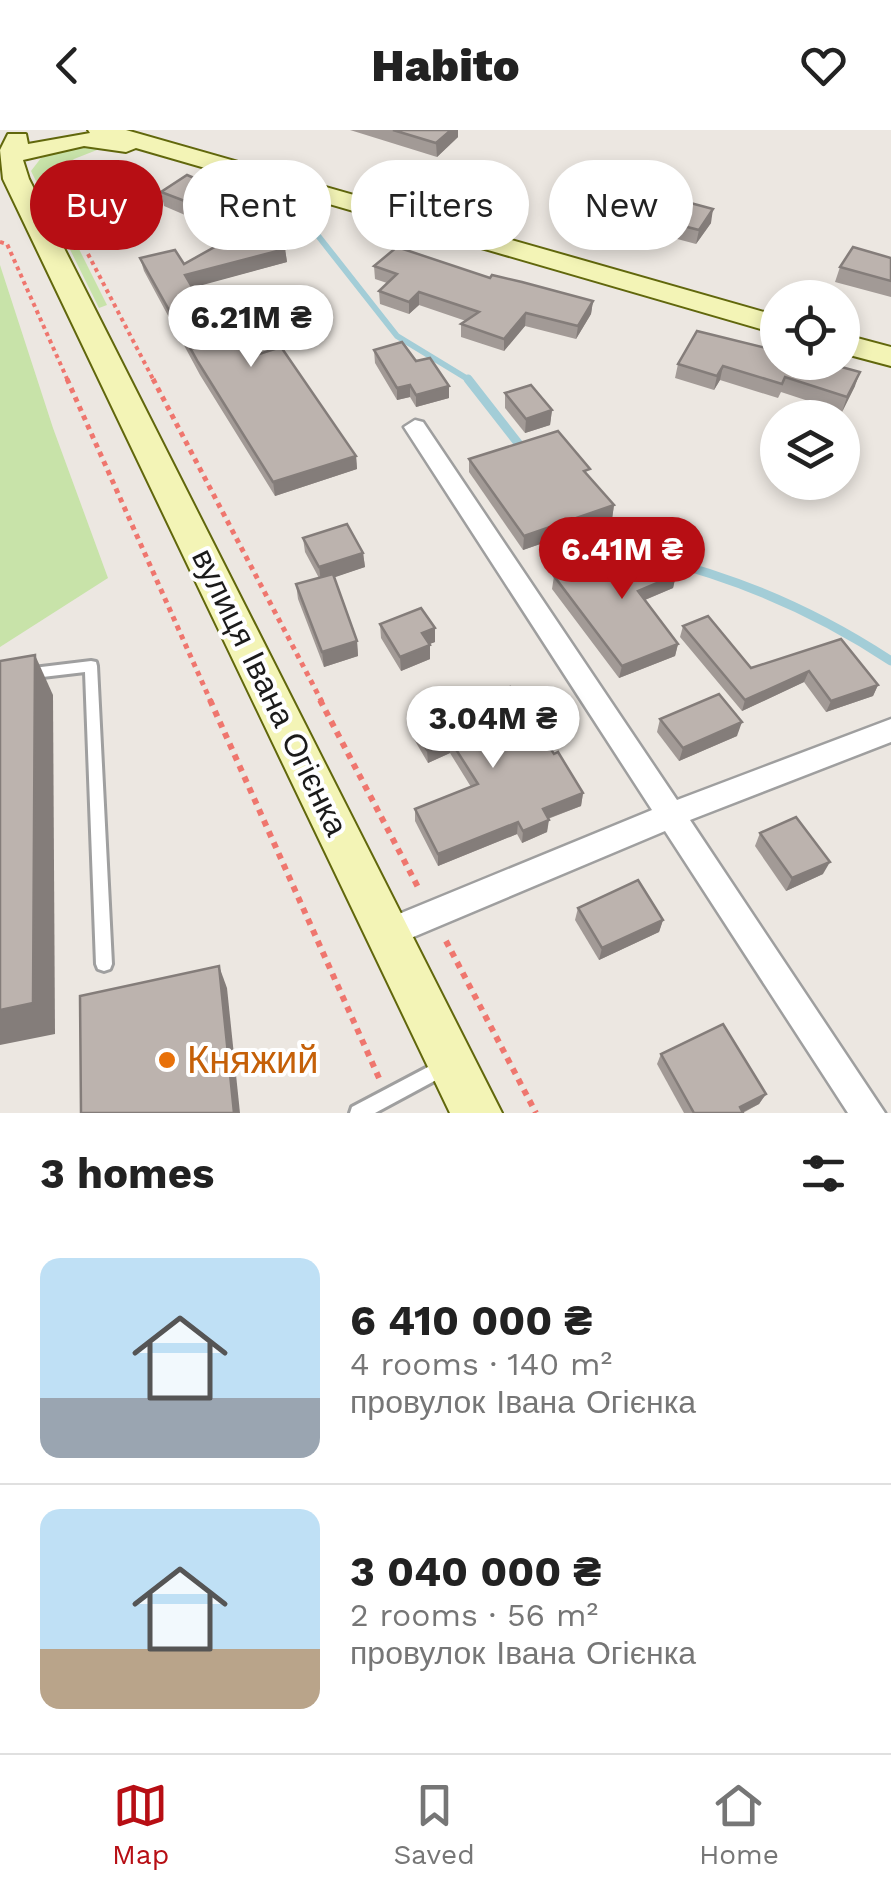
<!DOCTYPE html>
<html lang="en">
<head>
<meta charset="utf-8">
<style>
	body { margin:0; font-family:"Work Sans",sans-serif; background:#f2f2f2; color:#222; height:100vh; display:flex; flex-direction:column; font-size:38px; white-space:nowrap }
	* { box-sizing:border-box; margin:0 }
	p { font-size:32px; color:#767676 }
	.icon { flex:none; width:55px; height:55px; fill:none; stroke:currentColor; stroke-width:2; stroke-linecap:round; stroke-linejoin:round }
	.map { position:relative; height:983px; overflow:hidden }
	.sheet { display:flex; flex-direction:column; background:#fff; flex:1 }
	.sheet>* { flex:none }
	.banner { position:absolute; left:30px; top:30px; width:832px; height:90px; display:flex; gap:20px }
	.buttons { position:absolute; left:760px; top:150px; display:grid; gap:20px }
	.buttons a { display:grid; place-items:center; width:100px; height:100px; border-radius:50%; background:#fff; box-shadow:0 5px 15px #0003; font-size:50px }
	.price { position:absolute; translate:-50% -85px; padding:0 22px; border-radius:35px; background:#fff; color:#222; font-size:32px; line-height:65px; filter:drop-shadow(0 2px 5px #0008) }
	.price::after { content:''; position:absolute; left:50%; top:60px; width:30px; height:22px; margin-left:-15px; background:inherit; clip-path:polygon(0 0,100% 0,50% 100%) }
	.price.selected { background:#b70e14; color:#fff }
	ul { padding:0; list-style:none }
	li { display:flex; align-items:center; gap:30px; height:250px; padding:0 40px }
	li+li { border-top:2px solid #e0e0e0 }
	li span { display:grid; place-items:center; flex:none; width:280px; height:200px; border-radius:20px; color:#555 }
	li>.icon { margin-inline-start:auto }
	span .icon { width:120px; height:120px; fill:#fffc; stroke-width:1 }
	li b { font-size:42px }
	h2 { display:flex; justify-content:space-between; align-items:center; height:120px; padding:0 40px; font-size:42px }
	.pill { padding:0 35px; border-radius:45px; background:#fff; box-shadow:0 5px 15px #0003; font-size:35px; line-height:90px }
	.pill.selected { background:#b70e14; color:#fff }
	header { display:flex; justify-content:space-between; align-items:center; height:130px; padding:0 40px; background:#fff; font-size:45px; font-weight:800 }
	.tab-bar { display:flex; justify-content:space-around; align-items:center; height:140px; border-top:2px solid #e0e0e0; background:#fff; font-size:28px; color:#767676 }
	.tab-bar a { display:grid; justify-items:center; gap:5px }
	.tab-bar .selected { color:#b70e14 }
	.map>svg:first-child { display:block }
</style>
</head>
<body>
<header><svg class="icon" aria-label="back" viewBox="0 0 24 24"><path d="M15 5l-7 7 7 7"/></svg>Habito<svg class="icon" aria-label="heart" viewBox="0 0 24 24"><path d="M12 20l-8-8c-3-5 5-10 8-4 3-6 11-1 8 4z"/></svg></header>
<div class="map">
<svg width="891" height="983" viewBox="0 0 891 983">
	<rect width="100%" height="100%" fill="#ece7e1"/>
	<g fill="#c8e3a9">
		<polygon points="78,14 102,18 74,29 47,55 107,175 99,178 31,41 41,28"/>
		<polygon points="0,135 53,298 108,448 0,517"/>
	</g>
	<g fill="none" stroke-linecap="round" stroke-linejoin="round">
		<polyline stroke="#a3cdd7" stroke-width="6" points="315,78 308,93 397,206 471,251"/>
		<g stroke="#a3cdd7" stroke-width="9">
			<polyline points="468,249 525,322"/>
			<polyline points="577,390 602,424 624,424"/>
			<path d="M655,428c86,21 162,54 236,103"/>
		</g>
		<defs>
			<g id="lane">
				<polygon points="91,531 96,532 97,536 112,834 110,839 104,841 98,839 96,834 85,542 0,552 0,542"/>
				<polygon points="445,928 451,930 453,936 451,942 375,983 350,983 352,977"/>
			</g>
			<polygon id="street" points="415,290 423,292 677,670 891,589 891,612 690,690 885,983 848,983 665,701 399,813 388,817 377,813 373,803 377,793 652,680 404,297"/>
			<g id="secondary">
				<polygon points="88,0 126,0 778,186 778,204 136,18 126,22 84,16 23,30 29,49 502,983 450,983 3,49 0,20 8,4 26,4 28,14 90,3"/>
				<polygon points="842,204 891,217 891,236 842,223"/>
			</g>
		</defs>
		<use href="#lane" stroke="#9f9f9f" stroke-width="6"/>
		<use href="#street" stroke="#9f9f9f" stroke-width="5"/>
		<use href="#secondary" stroke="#61670c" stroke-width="4"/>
		<g stroke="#ef766e" stroke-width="4" stroke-dasharray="4 4" stroke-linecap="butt">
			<polyline points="55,61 53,52 71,35"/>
			<polyline points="0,112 7,114 68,251"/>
			<polyline points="88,124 154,251"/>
		</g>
		<g stroke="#ef766e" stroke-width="5" stroke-dasharray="5 5" stroke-linecap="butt">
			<polyline points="67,249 211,572"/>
			<polyline points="153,249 322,572"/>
		</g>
		<g stroke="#ef766e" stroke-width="6" stroke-dasharray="6 6" stroke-linecap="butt">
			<polyline points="210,570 379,948"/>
			<polyline points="320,570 420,761"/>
			<polyline points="446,811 536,983"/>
		</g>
		<use href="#lane" fill="#fff" fill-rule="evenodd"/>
		<use href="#street" fill="#fff" fill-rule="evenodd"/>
		<use href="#secondary" fill="#f3f4b6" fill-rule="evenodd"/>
	</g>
	<g fill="#a29a96">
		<polygon points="350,0 458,0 458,7 437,27"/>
		<polygon points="161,62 218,71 192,88 164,76"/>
		<polygon points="668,92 711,93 696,114 666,106"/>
		<polygon points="285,119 287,132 192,157 225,213 256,225 356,326 357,339 275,366 200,245 144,141 140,128 184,134"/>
		<polygon points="891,128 891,167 835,152 840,137"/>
		<polygon points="374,136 490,148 593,171 591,184 576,209 525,196 504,221 461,207 461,194 466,191 419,175 409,184 380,174 379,161 387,153 375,149"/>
		<polygon points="697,201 855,256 842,282 781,262 778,268 720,250 714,260 675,248 678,234"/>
		<polygon points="374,220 416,231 449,256 449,268 416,277 410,267 397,270 375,233"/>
		<polygon points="505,263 552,280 550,295 525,303 505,278"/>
		<polygon points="469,329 589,346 614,375 612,389 523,420 469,342"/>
		<polygon points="303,408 363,423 365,437 334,447 357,511 358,526 324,537 298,469 296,454 319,448 305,422"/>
		<polygon points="676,445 673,458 645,470 678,514 675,526 619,548 552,459 554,446"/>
		<polygon points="380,494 435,498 435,512 429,514 430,529 401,541 381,508"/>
		<polygon points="683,496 751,538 841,509 878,555 873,566 826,582 804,552 742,581 680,507"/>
		<polygon points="461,577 554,624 583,663 581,676 548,689 547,702 522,713 517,704 438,736 415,691 415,679 471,657 450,623 428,633 411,604 410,592"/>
		<polygon points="660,589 737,606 679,631 657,602"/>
		<polygon points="760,703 823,744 786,761 755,716"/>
		<polygon points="578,778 663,790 659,802 599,830 575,790"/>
		<polygon points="661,924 766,964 759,974 743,983 684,983 657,934"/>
	</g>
	<g fill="#847d7a">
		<polygon points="451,0 458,0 458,7 437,27 436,13"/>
		<polygon points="216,57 218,71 192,88 190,73"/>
		<polygon points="713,79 711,93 696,114 699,100"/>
		<polygon points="285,119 287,132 188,159 185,145"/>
		<polygon points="419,162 419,175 409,184 409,172"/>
		<polygon points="593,171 591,184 576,209 578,196"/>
		<polygon points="526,183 525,196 504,221 504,209"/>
		<polygon points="723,236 720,250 714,260 717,246"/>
		<polygon points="860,242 855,256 842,282 847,267"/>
		<polygon points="410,255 410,267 397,270 397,258"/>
		<polygon points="449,256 449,268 416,277 416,265"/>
		<polygon points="552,280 550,295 525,303 526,289"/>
		<polygon points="356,326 357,339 275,366 273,352"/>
		<polygon points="614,375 612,389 523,420 524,406"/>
		<polygon points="363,423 365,437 321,452 319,437"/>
		<polygon points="676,445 673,458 635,474 638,461"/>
		<polygon points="435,498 435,512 422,517 422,503"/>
		<polygon points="357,511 358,526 324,537 322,522"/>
		<polygon points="678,514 675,526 619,548 622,536"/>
		<polygon points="430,515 430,529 401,541 400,527"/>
		<polygon points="35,525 53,565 55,904 0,915 0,880"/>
		<polygon points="809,541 804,552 742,581 745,570"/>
		<polygon points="878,555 873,566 826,582 831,571"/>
		<polygon points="742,592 737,606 679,631 683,618"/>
		<polygon points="450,610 450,623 428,633 427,620"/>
		<polygon points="583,663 581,676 541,691 543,679"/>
		<polygon points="549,690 547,702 522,713 523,701"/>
		<polygon points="518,692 517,704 438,736 438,724"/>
		<polygon points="830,732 823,744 786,761 792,748"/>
		<polygon points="663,790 659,802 599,830 602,818"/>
		<polygon points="219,836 227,858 240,983 234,983"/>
		<polygon points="766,964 759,974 741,983 740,977"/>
	</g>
	<g fill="#bcb3ae" stroke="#847d7a" stroke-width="2.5">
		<polygon points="393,0 451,0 436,13"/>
		<polygon points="187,45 216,57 190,73 161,62"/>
		<polygon points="683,71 713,79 699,100 668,92"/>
		<polygon points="247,99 285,119 185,145 225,213 244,207 256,225 281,217 356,326 273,352 198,232 140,128 175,120 184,134"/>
		<polygon points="397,117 490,148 492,145 522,152 593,171 578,196 526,183 504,209 461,194 479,182 419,162 409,172 379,161 397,144 374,136"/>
		<polygon points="853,117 891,128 891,151 840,137"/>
		<polygon points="697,201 778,221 778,232 823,232 860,242 847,267 785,247 782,254 723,236 717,246 678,234"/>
		<polygon points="402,212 416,231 430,228 449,256 416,265 410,255 397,258 374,220"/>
		<polygon points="531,255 552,280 526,289 505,263"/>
		<polygon points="558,301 590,339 584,341 614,375 524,406 469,329"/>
		<polygon points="347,394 363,423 319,437 303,408"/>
		<polygon points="647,414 676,445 638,461 678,514 622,536 554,446"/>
		<polygon points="333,444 357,511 322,522 296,454"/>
		<polygon points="421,478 435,498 422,503 430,515 400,527 380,494"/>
		<polygon points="708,486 751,538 841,509 878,555 831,571 809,541 745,570 683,496"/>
		<polygon points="35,525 33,873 0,880 0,531"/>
		<polygon points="510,557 554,624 558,622 583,663 543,679 549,690 523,701 518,692 438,724 415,679 478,654 450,610 427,620 410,592 458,572 461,577"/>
		<polygon points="719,564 742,592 683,618 660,589"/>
		<polygon points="796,687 830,732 792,748 760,703"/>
		<polygon points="638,750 663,790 602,818 578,778"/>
		<polygon points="219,836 234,983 81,983 80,866"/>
		<polygon points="723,894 766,964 740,977 743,983 694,983 661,924"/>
	</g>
	<circle fill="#e8710a" stroke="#fff" stroke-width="4" cx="167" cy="930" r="10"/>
	<g text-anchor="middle" stroke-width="8" stroke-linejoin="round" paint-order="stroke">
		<g font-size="32" fill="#1b1b1b" stroke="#fff">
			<text transform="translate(270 562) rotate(64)" y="11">вулиця Івана Огієнка</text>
		</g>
		<g font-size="38" fill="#c56008" stroke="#fff" text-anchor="start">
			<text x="187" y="943">Княжий</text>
		</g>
	</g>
</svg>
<div class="buttons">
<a><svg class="icon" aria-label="locate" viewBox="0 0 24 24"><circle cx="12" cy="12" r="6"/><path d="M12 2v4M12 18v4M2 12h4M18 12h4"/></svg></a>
<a><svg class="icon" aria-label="layers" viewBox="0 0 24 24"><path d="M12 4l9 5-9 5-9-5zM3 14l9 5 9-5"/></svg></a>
</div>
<b class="price" style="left:251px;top:240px">6.21M ₴</b>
<b class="price selected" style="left:622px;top:472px">6.41M ₴</b>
<b class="price" style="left:493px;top:641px">3.04M ₴</b>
<div class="banner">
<a class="pill selected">Buy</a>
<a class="pill">Rent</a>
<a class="pill">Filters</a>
<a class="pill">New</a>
</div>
</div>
<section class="sheet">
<h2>3 homes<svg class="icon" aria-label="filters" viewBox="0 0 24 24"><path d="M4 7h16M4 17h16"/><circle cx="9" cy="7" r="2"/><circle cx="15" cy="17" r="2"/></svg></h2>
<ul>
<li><span style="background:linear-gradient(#bfe0f5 70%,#9aa5b1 0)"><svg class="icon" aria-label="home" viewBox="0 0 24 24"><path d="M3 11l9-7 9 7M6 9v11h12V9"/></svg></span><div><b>6 410 000 ₴</b><p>4 rooms · 140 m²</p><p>провулок Івана Огієнка</p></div></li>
<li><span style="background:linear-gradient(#bfe0f5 70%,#b9a48a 0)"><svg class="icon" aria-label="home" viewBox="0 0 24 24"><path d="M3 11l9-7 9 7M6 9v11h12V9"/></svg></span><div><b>3 040 000 ₴</b><p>2 rooms · 56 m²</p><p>провулок Івана Огієнка</p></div></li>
</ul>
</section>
<nav class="tab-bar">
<a class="selected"><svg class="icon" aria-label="map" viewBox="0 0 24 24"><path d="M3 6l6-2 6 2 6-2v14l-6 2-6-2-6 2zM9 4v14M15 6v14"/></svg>Map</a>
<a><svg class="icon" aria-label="saved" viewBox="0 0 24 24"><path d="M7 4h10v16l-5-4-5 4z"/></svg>Saved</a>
<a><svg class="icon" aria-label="home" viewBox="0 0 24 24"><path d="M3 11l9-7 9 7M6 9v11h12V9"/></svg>Home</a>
</nav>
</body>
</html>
